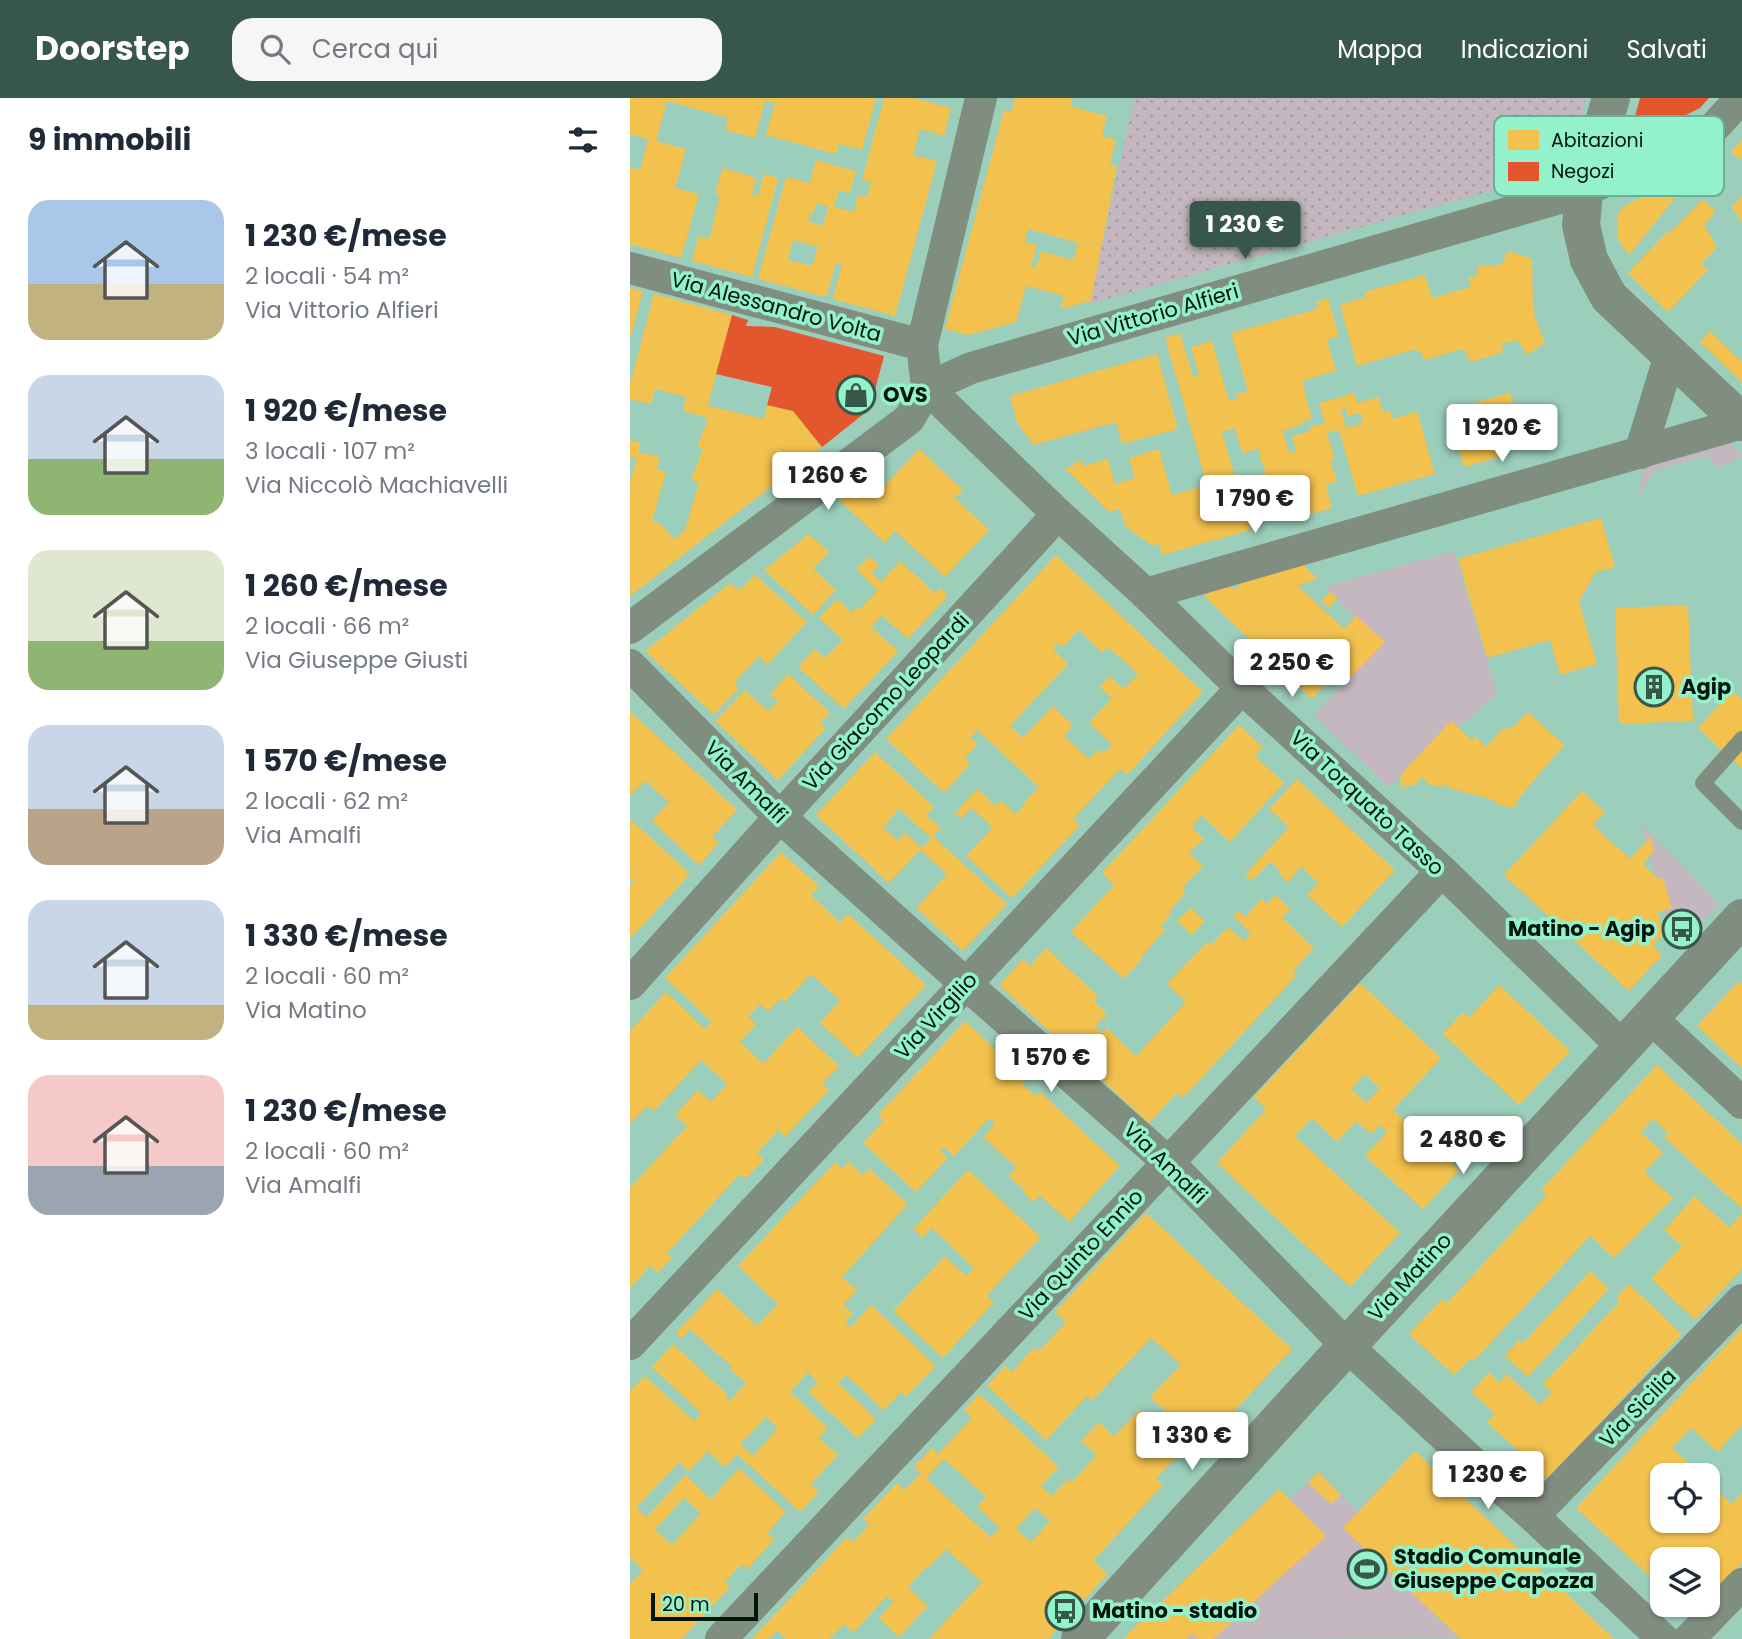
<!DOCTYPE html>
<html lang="it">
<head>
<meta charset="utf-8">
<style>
	body { margin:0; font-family:Poppins,sans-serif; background:#f6f6f7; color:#1f2937; height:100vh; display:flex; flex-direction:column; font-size:26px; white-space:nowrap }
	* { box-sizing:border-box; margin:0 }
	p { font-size:23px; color:#747a83 }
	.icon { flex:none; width:38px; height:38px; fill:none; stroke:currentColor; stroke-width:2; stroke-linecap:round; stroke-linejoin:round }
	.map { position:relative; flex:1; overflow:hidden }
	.details { display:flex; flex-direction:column; background:#fff; width:630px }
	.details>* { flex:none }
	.buttons { position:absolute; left:1020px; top:1365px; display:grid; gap:14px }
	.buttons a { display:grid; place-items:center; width:70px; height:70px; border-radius:14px; background:#fff; box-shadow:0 2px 5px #0004; font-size:35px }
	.scale { position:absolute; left:21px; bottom:18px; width:107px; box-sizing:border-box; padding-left:7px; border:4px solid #00160d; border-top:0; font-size:19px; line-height:24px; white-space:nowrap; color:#00160d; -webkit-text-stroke:5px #93f2cc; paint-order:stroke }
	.price { position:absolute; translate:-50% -60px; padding:0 16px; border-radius:7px; background:#fff; color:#222; font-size:23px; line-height:46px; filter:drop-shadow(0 2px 4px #0008) }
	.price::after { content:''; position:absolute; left:50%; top:42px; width:21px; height:16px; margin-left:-10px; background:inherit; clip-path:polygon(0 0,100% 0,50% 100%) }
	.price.selected { background:#37574a; color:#fff }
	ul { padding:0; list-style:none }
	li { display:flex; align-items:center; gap:21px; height:175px; padding:0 28px }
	li span { display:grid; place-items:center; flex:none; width:196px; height:140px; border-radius:21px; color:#555 }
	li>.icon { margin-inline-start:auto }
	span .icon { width:84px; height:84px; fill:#fffc; stroke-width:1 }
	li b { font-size:30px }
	h2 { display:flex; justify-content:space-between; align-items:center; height:84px; padding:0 28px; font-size:30px }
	header { display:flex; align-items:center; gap:42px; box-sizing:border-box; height:98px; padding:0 35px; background:#37574a; color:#fff }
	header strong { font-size:33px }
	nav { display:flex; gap:38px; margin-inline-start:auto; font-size:24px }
	.search { width:490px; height:63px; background:#f6f6f7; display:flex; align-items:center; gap:18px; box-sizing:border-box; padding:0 24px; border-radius:21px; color:#747a83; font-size:26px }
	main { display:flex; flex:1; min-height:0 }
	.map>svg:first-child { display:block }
</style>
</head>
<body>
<header>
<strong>Doorstep</strong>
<div class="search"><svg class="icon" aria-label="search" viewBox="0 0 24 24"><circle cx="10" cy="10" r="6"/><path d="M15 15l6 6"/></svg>Cerca qui</div>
<nav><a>Mappa</a><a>Indicazioni</a><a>Salvati</a></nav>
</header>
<main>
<section class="details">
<h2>9 immobili<svg class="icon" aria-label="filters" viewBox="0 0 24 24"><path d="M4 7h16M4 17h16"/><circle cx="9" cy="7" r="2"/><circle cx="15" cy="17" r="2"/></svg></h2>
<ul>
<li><span style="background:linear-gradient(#a9c7e8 60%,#c2b280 0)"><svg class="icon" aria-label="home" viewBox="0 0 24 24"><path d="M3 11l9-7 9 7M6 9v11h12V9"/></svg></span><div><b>1 230 €/mese</b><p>2 locali · 54 m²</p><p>Via Vittorio Alfieri</p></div></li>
<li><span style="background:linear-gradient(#c9d6e8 60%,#8fb573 0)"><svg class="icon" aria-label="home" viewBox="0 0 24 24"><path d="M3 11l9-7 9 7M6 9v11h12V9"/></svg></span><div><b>1 920 €/mese</b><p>3 locali · 107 m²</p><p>Via Niccolò Machiavelli</p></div></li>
<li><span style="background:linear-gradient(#dfe7d0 65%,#8fb573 0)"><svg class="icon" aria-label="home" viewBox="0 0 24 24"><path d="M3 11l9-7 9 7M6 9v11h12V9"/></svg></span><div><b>1 260 €/mese</b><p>2 locali · 66 m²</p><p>Via Giuseppe Giusti</p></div></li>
<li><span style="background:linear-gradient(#c9d6e8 60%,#b9a48a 0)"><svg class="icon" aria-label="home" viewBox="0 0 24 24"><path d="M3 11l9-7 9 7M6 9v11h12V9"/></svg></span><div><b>1 570 €/mese</b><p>2 locali · 62 m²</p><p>Via Amalfi</p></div></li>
<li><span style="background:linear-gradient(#c9d6e8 75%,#c2b280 0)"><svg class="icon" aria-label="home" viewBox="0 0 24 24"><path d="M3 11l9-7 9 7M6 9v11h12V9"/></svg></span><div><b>1 330 €/mese</b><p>2 locali · 60 m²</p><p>Via Matino</p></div></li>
<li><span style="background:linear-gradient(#f6c9c9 65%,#9aa5b1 0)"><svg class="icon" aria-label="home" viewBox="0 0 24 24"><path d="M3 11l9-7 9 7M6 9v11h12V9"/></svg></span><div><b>1 230 €/mese</b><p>2 locali · 60 m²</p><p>Via Amalfi</p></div></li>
</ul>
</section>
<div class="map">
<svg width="1112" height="1541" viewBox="0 0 1112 1541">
	<defs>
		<pattern id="garden-dots" width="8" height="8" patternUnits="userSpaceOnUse" patternTransform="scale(1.75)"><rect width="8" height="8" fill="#c4b7c0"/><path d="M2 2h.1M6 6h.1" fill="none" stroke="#a79da4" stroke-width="1.8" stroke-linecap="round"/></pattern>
	</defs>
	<rect width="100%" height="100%" fill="#9ccfbb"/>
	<g fill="#c4b7c0">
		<polygon points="1097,342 1112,357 1112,359 1089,370 1077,358 1025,372 1007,401 1016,363"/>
		<polygon points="824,453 867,596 758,689 684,617 750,546 694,489"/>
		<polygon points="1010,724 1089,806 1045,853"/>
		<polygon points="785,1353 983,1540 493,1541 649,1391 660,1402 688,1374 728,1413"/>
	</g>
	<polygon fill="url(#garden-dots)" points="504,0 956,0 937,71 459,206"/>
	<g fill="#f2c14e" fill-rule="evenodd">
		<polygon points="0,0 246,0 232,52 209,46 206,56 136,37 145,5 135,3 125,40 95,32 98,20 37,3 26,43 56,51 45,90 69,96 51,160 0,146 0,69 10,72 18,41 0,36"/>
		<path d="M254,0h29l38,10 -7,28 -24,-7 -7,26 24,6 -42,155 -62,-17 9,-35 -6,-1 -10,34 -68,-18 28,-102 24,6 6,-23 40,11 -6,22 -11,-3 -5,17 20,5 4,-17 9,2 4,-15 -9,-2zM186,105l12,3 -5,20 -15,-5 2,-7 3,1zM163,142l25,7 -6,19 -24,-6z"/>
		<path d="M385,0h57l-2,8 37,10 -5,20 14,4 -6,24 7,2 -26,135 -31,8 4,-13 -38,-10 -10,36 -48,13 -23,-6 59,-219 7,2zM398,131l50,14 -5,17 -32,-9 -5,17 -5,-1 6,-22 -12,-3z"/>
		<polygon points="1112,42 1112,59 1110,62 1101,54"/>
		<polygon points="93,70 126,80 122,96 128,98 134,76 148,80 122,179 62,163 68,138 79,141 90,97 85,96"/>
		<polygon points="1045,83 1053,90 999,157 990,145 988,139 988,116 994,108"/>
		<polygon points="1112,98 1112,125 1102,109"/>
		<polygon points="1073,101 1086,114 1074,127 1087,149 1071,166 1078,172 1038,214 998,175 1039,132 1041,134"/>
		<polygon points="878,153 902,161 903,207 905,219 915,245 897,257 887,242 871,246 874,254 840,264 836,255 834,252 829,252 794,262 791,253 787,254 786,251 727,268 710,207 736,199 735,194 795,177 802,200 841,189 838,180 848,177 848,167 871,167"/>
		<polygon points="0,190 13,193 1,238 0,238"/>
		<polygon points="24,196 102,217 78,308 134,321 137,307 163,313 192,349 0,498 0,385 7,360 0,359 0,342 11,345 8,354 30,359 27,371 36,374 22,423 31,426 44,441 55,432 69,384 61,382 73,350 67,349 78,322 75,321 75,319 53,313 56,299 25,291 21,306 0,301 0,286"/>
		<path d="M698,200l11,38 -12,4 9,31 -34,10 10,38 -11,3v3l-18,6 6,22 7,-2 -4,-15 18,-5 -1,-4 16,-4 -6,-20 36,-10 2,10 22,-6 4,15 7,-2 2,9 25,-8 18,63 -77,22 -19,-66 -12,3 8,26 -5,1 7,21 -11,4 6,23 -53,15 -21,-74 -16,4 -7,-25 -13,4 28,98 -88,25 -3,-11 -6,2 -27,-19 -6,-18 -11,3 -45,-44 9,-1 -1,-3 9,-4 2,6 25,-7 7,25 20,-6 -6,-20 30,-9 13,46 35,-10 -42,-147 15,-5 13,44 6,-2 -8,-28 21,-6 17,60 8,-2 -1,-5 12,-3 -17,-58 87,-24 -2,-7zM715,309l3,9 12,-3 3,10 -17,5 -5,-19z"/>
		<polygon points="1080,233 1112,264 1112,285 1070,244"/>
		<polygon points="527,256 548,331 492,346 486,324 403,347 387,324 380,298"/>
		<polygon points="880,295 894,341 866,348 870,359 834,369 818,312"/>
		<polygon points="289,351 333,392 325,400 359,432 315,479 265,433 255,445 209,402 242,376 255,387"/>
		<polygon points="971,420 985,469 965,475 949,504 967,566 930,577 920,542 857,560 828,461"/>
		<polygon points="179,436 199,454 183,471 206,492 183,517 134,472"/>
		<path d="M426,457l147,137 -76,83 -7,-6 -47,50 7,6 -68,73 -46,-42 27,-29 -22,-19 -10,11 -6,-6 22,-24 19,17 6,-5 14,13 7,-7 -1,-2 17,-18 -62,-57 -6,8 7,6 -13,14 5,6 -26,29 -58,-54zM448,532l25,23 5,-6 30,27 -14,15 -15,-13 -9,11 12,11 -23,25 23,22 -9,9 -5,-5 -9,10 -25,-23 9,-11 -20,-19 -30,32 -13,-12 58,-62 -15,-15 5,-6 5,4z"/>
		<polygon points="239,458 249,467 242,475 251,484 270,463 305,495 310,490 318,498 278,541 252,517 241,529 268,553 214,611 168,569 185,551 195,560 213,542 189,520 207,501 222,515 227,509 230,511 248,492 226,472"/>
		<polygon points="667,461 687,481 668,488 714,531 726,518 755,544 719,581 709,572 682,601 574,498 594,481 605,492 614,481"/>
		<polygon points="125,477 177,524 137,567 129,558 104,585 109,590 84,617 15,553 100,485 109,492"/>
		<polygon points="700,494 708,500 699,510 691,503"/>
		<polygon points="1058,507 1063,623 989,626 985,510"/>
		<polygon points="158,576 200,615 190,625 196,630 148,682 85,623 115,592 138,613 148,603 140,596"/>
		<polygon points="1102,593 1112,602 1112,671 1068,630"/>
		<polygon points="0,613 107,712 82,739 89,745 69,767 22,723 39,704 15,683 0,697"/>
		<polygon points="898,614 934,647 889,700 884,710 864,706 865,702 818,690 815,686 812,689 800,687 792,679 784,688 774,688 772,691 769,689 771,686 770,681 773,674 821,623 842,642 845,638 856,649 871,632 885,628"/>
		<polygon points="609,627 633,649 625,658 654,685 600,744 571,717 562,730 574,741 559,755 573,768 552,790 556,794 539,814 541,816 531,828 535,832 511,859 512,861 494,881 441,834 484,787 472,775"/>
		<path d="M245,654l59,55 -8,8 15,13 -8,8 74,68 -44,47 -47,-43 31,-34 -27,-24 -31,33 -73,-68zM269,711l32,29 -9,10 -17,-16 -7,9 -15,-14z"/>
		<polygon points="667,681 765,772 712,829 677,797 688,785 671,769 658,784 649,776 651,774 640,764 622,783 615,777 659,729 639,711"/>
		<polygon points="952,693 975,714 963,727 1000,761 1020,739 1024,753 1013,766 1029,781 1033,780 1042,810 1028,814 1033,837 1023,848 1032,857 999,893 874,777"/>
		<polygon points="0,721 60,776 0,841 0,787 4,783 0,780"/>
		<polygon points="151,754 189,788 181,797 210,825 218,816 296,887 228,960 190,925 210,903 181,876 155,904 151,900 138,913 130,906 118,919 126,926 110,944 133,966 167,929 209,968 192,986 199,992 155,1039 148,1032 127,1055 134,1062 115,1081 110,1076 37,1155 42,1160 28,1175 20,1168 0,1190 0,1090 57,1028 45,1017 68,992 81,1004 97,986 71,962 24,1013 17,1008 0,1026 0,933 36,894 75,931 82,924 35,880"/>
		<polygon points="645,797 660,811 652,820 684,850 663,873 667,877 553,1000 547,995 519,1025 369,887 393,861 400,868 416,850 468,898 464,903 477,916 465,928 473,935 477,930 506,958 556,904 537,886 577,844 581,847 598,829 614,843 621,835 603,818 608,813 615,819 631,801 637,806"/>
		<polygon points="561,810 575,823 562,837 547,823"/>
		<polygon points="1109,883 1112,886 1112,970 1067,928"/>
		<path d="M730,885l81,75 -48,52 66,60 -36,39 -58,-53 22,-24 -7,-7 -9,9 -15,-13 -19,21 -25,-24 -17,18 105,97 -50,54 -133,-124 49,-54 -12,-12zM735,976l15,14 -14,15 -15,-14z"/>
		<polygon points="869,887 940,953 889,1007 813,936 833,914 839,920"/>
		<polygon points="335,923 396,980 391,985 406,998 410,994 490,1068 439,1124 410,1097 404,1104 393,1095 395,1093 379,1078 386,1069 353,1039 365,1026 359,1020 324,1058 314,1049 310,1053 318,1060 286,1094 233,1045 254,1022 248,1017"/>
		<polygon points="1027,967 1112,1046 1112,1111 1034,1039 1038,1035 1023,1021 1011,1034 1033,1055 1014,1074 1043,1100 984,1160 960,1138 844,1263 841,1260 824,1277 779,1236 812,1201 817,1205 917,1097 911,1092"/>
		<path d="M205,1064l7,7 7,-7 14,13 6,-7 39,36 -66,73 15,13 -14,15 10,9 -8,8 6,5 20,-22 65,61 -30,31 -5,-5 -17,18 -38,-35 -8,8 38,36 -18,19 -50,-46 10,-10 -10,-10 -18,20 38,36 -9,10 19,17 -27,29 8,8 -19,20 -63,-58 -12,13 -17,-16 -19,20 -10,-9 -43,46 11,9 38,-42 26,24 28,-31 47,44 -19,21 8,6 -28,30 -5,-5 -17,18 5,5 -48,52h-52v-55l13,-14 -13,-12v-167l15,-15 49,45 7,-8 -49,-46 21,-23 55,51 -3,2 5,4 16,-18 -16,-14 2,-2 -42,-38 -8,10 -6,-6 41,-44 40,37 21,-22 -40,-38zM136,1319l12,11 -25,28 -13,-12zM54,1400l17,15 -29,32 -17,-15z"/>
		<polygon points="338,1072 411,1139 357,1197 364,1204 313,1260 263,1213 315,1158 336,1178 344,1170 302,1130 293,1140 283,1131"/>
		<polygon points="1065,1098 1099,1130 1112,1115 1112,1171 1065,1222 1021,1181 1052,1148 1034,1132"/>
		<polygon points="516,1115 662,1251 573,1347 520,1299 551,1267 521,1240 462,1303 457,1298 416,1342 357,1288 375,1268 382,1274 404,1249 409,1253 436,1224 425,1214"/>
		<polygon points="960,1173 979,1191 898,1279 875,1258 889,1242 893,1245"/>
		<polygon points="999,1186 1052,1236 918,1381 857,1324 865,1316 841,1294 859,1274 869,1285 877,1276 910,1307 922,1294 913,1286 990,1203 986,1199"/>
		<polygon points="1112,1230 1112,1327 1088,1354 1061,1330 1042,1350 1071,1377 1032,1377 1032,1423 1078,1423 1078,1397 1084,1390 1102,1406 1112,1395 1112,1465 1078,1502 1078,1461 1032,1461 1032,1490 946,1410"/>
		<path d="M349,1296l80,73 -18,19 11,10 16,-17 4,3 25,-27 -16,-14 18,-19 15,14 26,-27 44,40 -28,30 7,6 -70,76 15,13 -60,65h-119l53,-57 -36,-33 -16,18 -2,-2 -20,22 20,19 -29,31 -20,-19 14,-16 -6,-6 -34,37 -9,-9 -15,15h-43l-9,-8 -8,8h-17l95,-102 6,5 16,-17 -6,-6 34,-36 8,7 16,-17 -7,-6 18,-19 6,6 34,-36 -8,-8zM314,1361l42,38 -9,10 23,21 -9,10 -65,-60zM405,1410l15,13 -19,21 -15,-13z"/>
		<polygon points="785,1353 984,1541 831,1541 713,1430"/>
		<polygon points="688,1374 711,1397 701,1406 678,1385"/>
		<polygon points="649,1391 696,1438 583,1541 568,1541 562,1535 557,1541 493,1541"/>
		<polygon points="1051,1507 1074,1507 1063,1518"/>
	</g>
	<g fill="#e4572e">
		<polygon points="1010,0 1079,0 1070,10 1016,37 1001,33"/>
		<polygon points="102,217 118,222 116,228 145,229 254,258 240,311 192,349 163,313 137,307 142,289 86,276"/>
	</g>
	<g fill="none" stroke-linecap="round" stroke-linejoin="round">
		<polyline stroke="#808e80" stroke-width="16" points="1112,641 1073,685 1112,724"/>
		<g stroke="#808e80" stroke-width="32">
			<polyline points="0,170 292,247"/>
			<polyline points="1010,355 1040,257"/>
			<polyline points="516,496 1112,325"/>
			<polyline points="0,530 279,321 297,290 292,247 351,0"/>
			<polyline points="0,567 150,719 336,886 538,1064 717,1248 853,1374 903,1418 1033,1541"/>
			<polyline points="0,886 150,719 428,416"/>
			<polyline points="1020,919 1112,1005"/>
			<polyline points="992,948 812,773 612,590 516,496 428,416 297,290 341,270 954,93 1077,37 1111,0"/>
			<polyline points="0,1246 612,590"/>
			<polyline points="903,1418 1112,1202"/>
			<polyline points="91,1541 812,773"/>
			<polyline points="1059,1541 1112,1486"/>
		</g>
		<g stroke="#808e80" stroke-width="38">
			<polyline points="981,0 954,93 951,127 959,162 979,199 1112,324"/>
			<polyline points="450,1541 682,1286 1112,820"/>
		</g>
	</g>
	<defs>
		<symbol id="shop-ring" viewBox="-11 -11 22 22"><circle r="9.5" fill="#93f2cc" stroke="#37574a" stroke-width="1.5"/><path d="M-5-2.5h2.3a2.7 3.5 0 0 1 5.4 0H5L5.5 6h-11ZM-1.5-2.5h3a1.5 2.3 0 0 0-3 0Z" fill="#37574a"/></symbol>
		<symbol id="building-ring" viewBox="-11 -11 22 22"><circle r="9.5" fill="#93f2cc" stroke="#37574a" stroke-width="1.5"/><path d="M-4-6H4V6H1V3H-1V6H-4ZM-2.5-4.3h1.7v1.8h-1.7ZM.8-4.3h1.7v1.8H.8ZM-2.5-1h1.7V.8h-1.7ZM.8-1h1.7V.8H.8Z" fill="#37574a"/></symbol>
		<symbol id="bus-ring" viewBox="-11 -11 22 22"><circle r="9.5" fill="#93f2cc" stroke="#37574a" stroke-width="1.5"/><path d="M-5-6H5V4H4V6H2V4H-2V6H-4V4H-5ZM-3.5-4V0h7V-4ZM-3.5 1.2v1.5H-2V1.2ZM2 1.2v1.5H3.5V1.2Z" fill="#37574a"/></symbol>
		<symbol id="stadium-ring" viewBox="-11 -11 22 22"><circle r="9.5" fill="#93f2cc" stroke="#37574a" stroke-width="1.5"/><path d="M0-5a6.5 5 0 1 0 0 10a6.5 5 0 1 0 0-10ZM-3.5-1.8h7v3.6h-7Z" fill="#37574a"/></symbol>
	</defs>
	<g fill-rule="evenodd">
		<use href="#shop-ring" x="204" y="275" width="44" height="44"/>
		<use href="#building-ring" x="1002" y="567" width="44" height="44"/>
		<use href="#bus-ring" x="1030" y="809" width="44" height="44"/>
		<use href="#stadium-ring" x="715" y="1449" width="44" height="44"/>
		<use href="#bus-ring" x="413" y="1491" width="44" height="44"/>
	</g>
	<g text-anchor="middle" stroke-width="7" stroke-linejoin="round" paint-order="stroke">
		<g font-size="21" fill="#00160d" stroke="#93f2cc">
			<text transform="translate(146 209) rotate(15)" y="7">Via Alessandro Volta</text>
			<text transform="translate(523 217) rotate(-16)" y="7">Via Vittorio Alfieri</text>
			<text transform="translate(256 604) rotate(-47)" y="7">Via Giacomo Leopardi</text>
			<text transform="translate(116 684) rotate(45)" y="7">Via Amalfi</text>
			<text transform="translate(737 705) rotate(43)" y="7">Via Torquato Tasso</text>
			<text transform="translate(306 918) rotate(-47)" y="7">Via Virgilio</text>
			<text transform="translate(535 1065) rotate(44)" y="7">Via Amalfi</text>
			<text transform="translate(451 1157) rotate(-47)" y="7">Via Quinto Ennio</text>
			<text transform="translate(780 1179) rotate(-47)" y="7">Via Matino</text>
			<text transform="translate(1008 1310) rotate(-46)" y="7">Via Sicilia</text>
		</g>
		<g font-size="21" font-weight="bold" fill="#00160d" stroke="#93f2cc" text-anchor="start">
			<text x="253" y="304">OVS</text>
			<text x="1051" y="596">Agip</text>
			<text x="1025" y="838" text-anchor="end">Matino - Agip</text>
			<text x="764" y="1466">Stadio Comunale<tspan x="764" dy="24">Giuseppe Capozza</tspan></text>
			<text x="462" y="1520">Matino - stadio</text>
		</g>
	</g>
	<rect x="864" y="18" width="230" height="80" rx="10" fill="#93f2cc" stroke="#67b093" stroke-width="2"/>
	<rect x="878" y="32" width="31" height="20" fill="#f2c14e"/>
	<rect x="878" y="64" width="31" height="19" fill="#e4572e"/>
	<g font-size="19" fill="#00160d">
		<text x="921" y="49">Abitazioni</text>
		<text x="921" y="80">Negozi</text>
	</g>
</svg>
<div class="buttons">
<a><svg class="icon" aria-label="locate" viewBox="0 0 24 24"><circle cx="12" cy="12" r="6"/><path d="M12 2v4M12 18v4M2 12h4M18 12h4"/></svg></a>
<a><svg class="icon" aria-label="layers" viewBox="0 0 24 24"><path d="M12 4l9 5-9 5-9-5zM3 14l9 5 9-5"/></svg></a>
</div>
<div class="scale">20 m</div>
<b class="price selected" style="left:615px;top:163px">1 230 €</b>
<b class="price" style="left:872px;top:366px">1 920 €</b>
<b class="price" style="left:198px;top:414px">1 260 €</b>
<b class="price" style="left:625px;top:437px">1 790 €</b>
<b class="price" style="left:662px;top:601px">2 250 €</b>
<b class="price" style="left:421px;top:996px">1 570 €</b>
<b class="price" style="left:833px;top:1078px">2 480 €</b>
<b class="price" style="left:562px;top:1374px">1 330 €</b>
<b class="price" style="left:858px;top:1413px">1 230 €</b>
</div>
</main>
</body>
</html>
